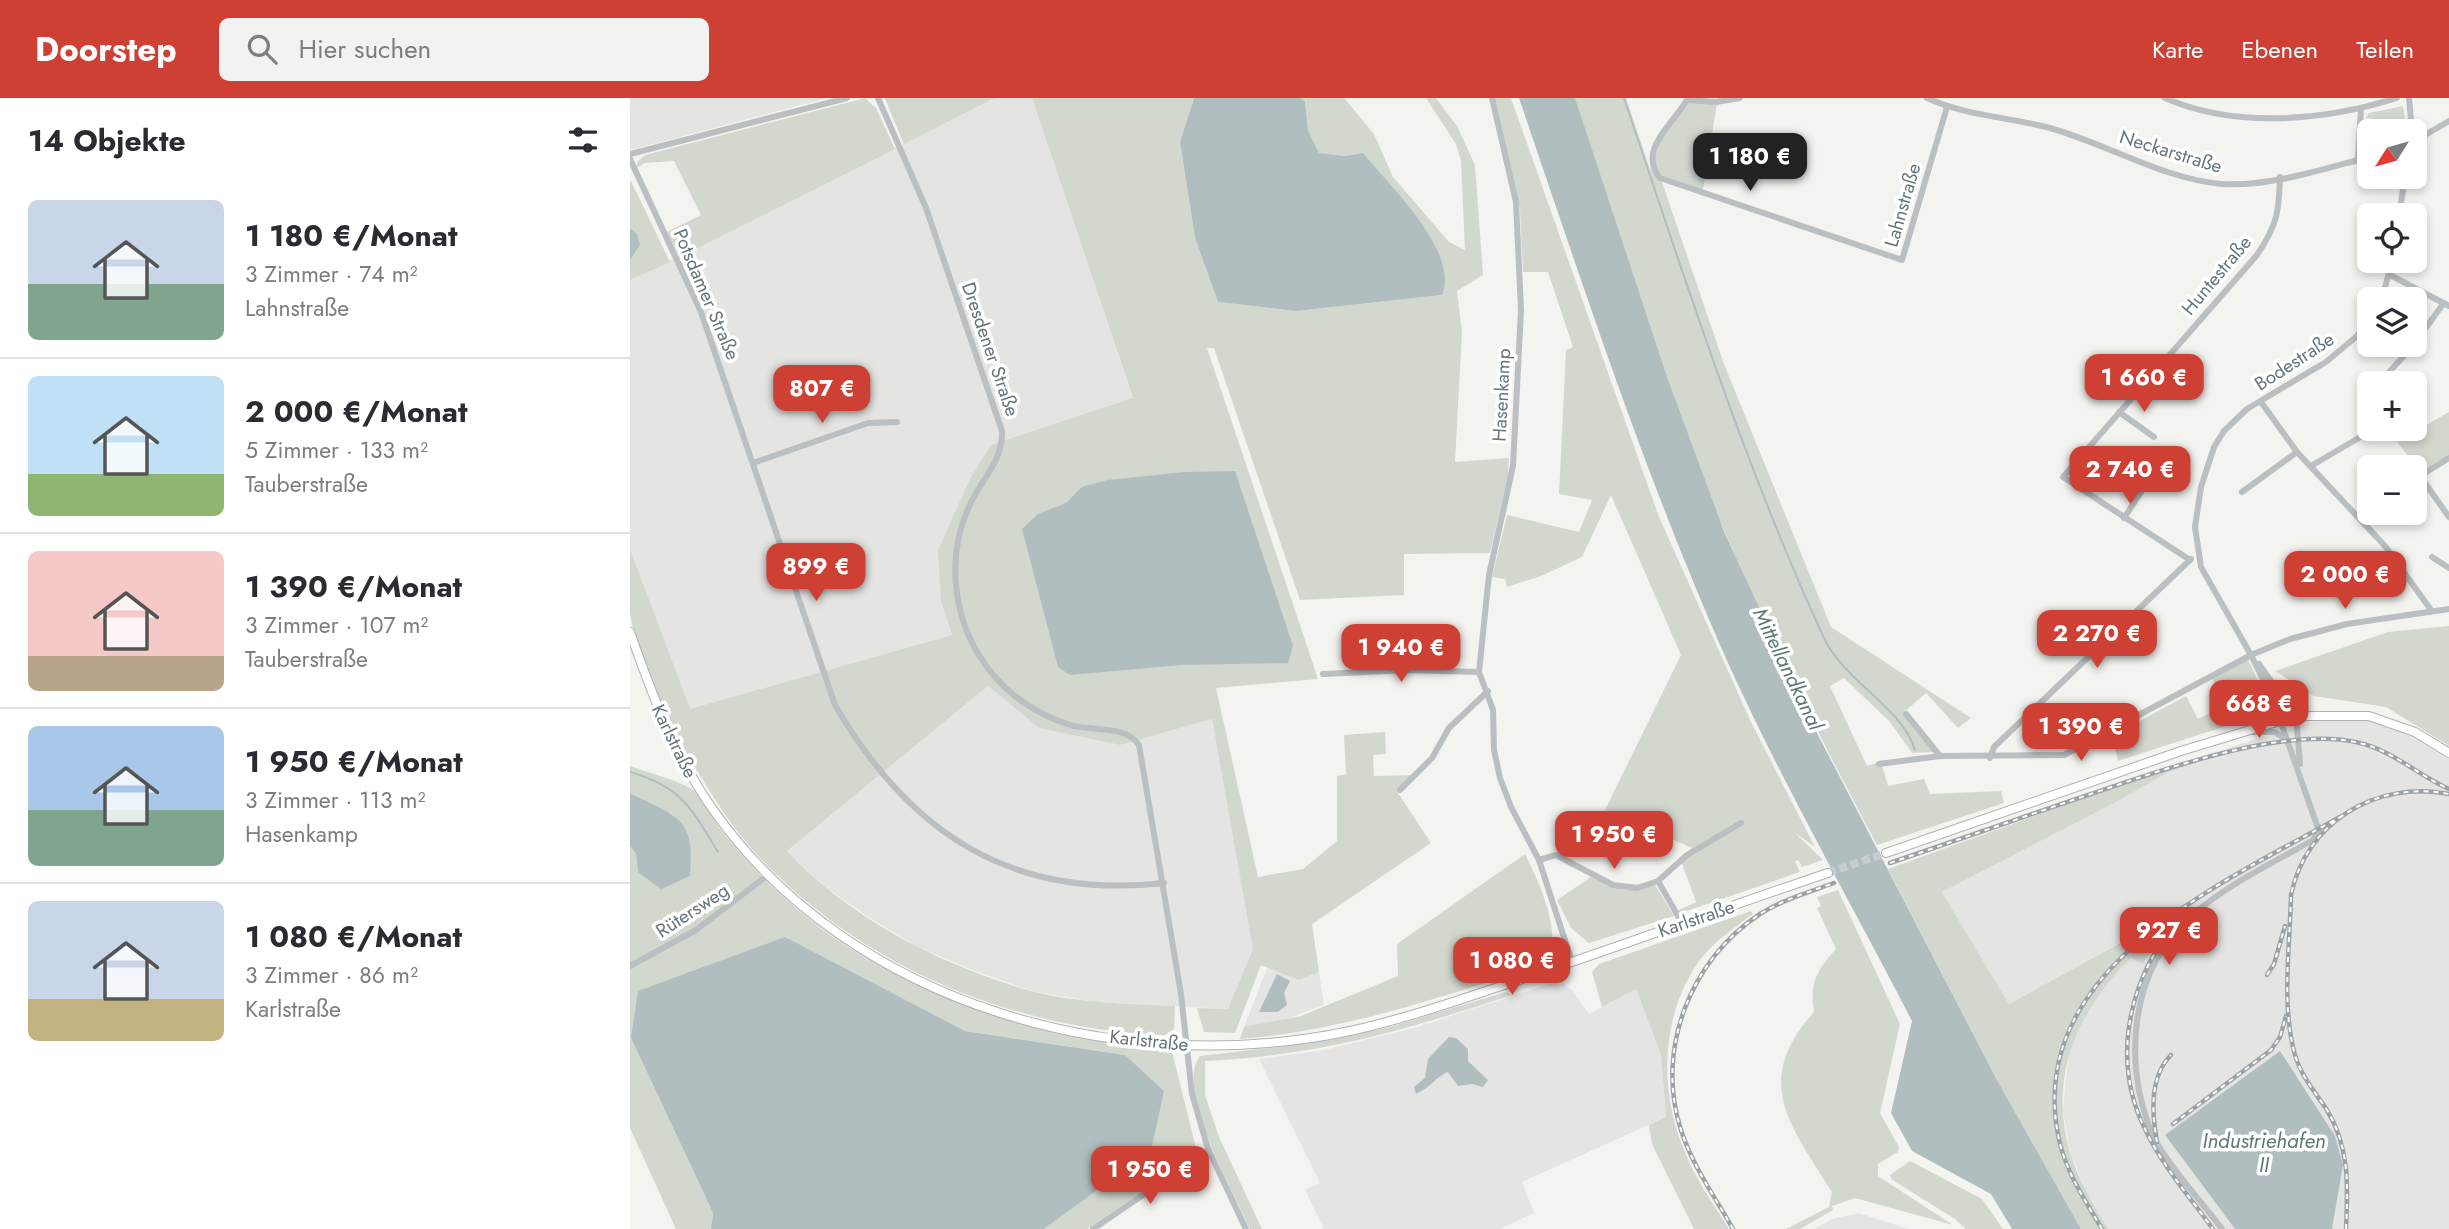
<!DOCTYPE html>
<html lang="de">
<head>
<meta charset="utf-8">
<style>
	body { margin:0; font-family:Jost,sans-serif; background:#f2f2f3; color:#2b2b33; height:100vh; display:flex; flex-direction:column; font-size:26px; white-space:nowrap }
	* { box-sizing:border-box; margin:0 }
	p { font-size:23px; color:#7c7c81 }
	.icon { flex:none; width:38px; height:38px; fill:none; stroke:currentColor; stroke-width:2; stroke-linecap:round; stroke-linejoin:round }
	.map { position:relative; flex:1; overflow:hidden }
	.sheet { display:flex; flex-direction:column; background:#fff; width:630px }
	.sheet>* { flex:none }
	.needle { width:46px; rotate:233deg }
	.buttons { position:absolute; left:1727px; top:21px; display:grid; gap:14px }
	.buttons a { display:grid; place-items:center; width:70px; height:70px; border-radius:10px; background:#fff; box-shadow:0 4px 10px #0003; font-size:35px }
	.price { position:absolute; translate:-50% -60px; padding:0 16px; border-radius:14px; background:#cf4034; color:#fff; font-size:23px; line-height:46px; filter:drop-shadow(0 2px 4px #0008) }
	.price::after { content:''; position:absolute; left:50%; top:42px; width:21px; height:16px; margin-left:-10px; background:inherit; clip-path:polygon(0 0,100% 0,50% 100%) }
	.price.on { background:#222; color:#fff }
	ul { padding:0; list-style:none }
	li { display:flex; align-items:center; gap:21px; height:175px; padding:0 28px }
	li+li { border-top:2px solid #e1e1e2 }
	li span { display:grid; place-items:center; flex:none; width:196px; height:140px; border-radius:10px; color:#555 }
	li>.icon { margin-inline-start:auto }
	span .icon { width:84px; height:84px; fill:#fffc; stroke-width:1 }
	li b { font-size:30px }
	h2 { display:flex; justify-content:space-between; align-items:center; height:84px; padding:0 28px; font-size:30px }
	header { display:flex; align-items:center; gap:42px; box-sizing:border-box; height:98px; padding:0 35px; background:#cf4034; color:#fff }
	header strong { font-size:33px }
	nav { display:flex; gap:38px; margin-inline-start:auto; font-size:24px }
	.search { width:490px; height:63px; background:#f2f2f3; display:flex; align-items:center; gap:18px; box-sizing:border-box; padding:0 24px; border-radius:10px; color:#7c7c81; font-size:26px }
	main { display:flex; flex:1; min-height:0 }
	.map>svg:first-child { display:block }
</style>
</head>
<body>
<header>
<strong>Doorstep</strong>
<div class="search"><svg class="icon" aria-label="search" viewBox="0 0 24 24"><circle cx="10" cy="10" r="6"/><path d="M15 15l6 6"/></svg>Hier suchen</div>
<nav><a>Karte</a><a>Ebenen</a><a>Teilen</a></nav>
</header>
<main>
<section class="sheet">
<h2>14 Objekte<svg class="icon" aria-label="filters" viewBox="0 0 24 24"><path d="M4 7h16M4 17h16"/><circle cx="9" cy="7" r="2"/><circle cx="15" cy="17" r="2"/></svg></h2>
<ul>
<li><span style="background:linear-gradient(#c9d6e8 60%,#7fa58c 0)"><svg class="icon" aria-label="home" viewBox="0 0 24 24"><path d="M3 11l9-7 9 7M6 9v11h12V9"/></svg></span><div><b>1 180 €/Monat</b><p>3 Zimmer · 74 m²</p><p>Lahnstraße</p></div></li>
<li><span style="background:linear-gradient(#bfe0f5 70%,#8fb573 0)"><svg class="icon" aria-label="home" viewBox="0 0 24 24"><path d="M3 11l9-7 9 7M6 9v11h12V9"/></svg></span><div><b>2 000 €/Monat</b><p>5 Zimmer · 133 m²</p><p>Tauberstraße</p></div></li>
<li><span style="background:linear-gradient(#f6c9c9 75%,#b9a48a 0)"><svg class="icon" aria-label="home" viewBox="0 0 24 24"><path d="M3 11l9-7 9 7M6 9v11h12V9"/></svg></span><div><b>1 390 €/Monat</b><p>3 Zimmer · 107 m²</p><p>Tauberstraße</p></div></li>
<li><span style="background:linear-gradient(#a9c7e8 60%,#7fa58c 0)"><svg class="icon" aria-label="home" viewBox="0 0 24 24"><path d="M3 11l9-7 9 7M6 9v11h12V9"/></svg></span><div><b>1 950 €/Monat</b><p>3 Zimmer · 113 m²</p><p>Hasenkamp</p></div></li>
<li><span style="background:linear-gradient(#c9d6e8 70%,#c2b280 0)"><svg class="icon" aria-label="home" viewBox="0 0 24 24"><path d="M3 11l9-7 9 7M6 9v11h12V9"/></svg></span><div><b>1 080 €/Monat</b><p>3 Zimmer · 86 m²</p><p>Karlstraße</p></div></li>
</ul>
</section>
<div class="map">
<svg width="1819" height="1131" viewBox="0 0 1819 1131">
	<rect width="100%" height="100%" fill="#f3f3f0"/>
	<g fill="#e4e4e3">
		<polygon points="0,0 198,0 0,52"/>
		<polygon points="365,0 402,0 503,301 361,347 311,503 322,537 59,612 0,451 0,182"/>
		<polygon points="358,588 409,630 490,647 582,621 624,851 598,911 464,904 402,893 342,872 288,849 238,819 196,789 156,754"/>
		<polygon points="1699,619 1741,619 1774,630 1819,657 1819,1131 1702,1131 1713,1067 1535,1037 1605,1131 1478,1131 1455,1091 1440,1054 1433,1013 1436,978 1441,944 1453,919 1468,895 1501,860 1509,834 1379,906 1312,794 1488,703 1562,661"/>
		<polygon points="638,868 669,882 689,874 694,907 643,926 614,929"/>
		<polygon points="922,885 933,886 942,892 959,916 1006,891 1031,957 1036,1019 892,1084 904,1115 870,1131 694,1131 675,1092 690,1085 629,961 694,952 787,929"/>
		<polygon points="1229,1115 1278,1131 1184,1131 1202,1121"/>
	</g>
	<g fill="#d3d8cf">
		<polygon points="235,0 246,10 265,51 50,159 37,134 71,117 44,63 15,65 6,70 8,63 15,57"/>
		<polygon points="365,0 274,46 255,1 255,0"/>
		<path d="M402,0h162l-14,44 15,96 23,64 78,9 146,-16 -96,-139 -27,-3 -11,-23 -3,-29 -5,-3h44l30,36 19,43 56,65 16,8 -4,-89 -5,-17 -30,-46h10l21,28 18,39 8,110 -26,16 5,41 -7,130 54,-4 -1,18 -18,77 -86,1v41l-104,5 -86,-252h-7l111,331 -102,9 42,189 45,-8 34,-28v-65l9,-2 -2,-39 41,-3 1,22 -13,1 1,21 42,-1 -18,18 33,50 -119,81 7,48 -20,8 -38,-15 -26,68 -31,-1 -7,-24 31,1 25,-60 -41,-230 -92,26 -81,-17 -51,-42 -201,165c63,68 156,115 244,140 47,12 96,13 144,15l-1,23 -9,6c-148,-5 -299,-66 -402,-174 -30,-31 -54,-70 -76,-107 -19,-33 -53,-105 -57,-142 0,-21 0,-43 0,-63l60,160 262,-74 -11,-34 -3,-51 33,-73 20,-32 142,-47z"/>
		<polygon points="864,0 881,0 1029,419 1121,624 1185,749 1165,735 1193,762 1172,769 1168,762 1165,764 1170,774 1048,816 1047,813 1066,804 1050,760 1062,750 975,712 1051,557 981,397 952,459 911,478 877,489 875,481 862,479 877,417 949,434 962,402 929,396 936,252 943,249 918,174 893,174 890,112"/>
		<path d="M945,0h51l24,71 12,13 62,182 107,263 140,91 -13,10 -32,-35 -23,20 32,39 -23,1 -22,-31 -46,-44 -14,8 37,80 14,-4 7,24 36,-7 6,15 71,-3 3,12 -127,42c-54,-101 -106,-204 -151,-310 -60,-141 -105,-291 -151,-437z"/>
		<path d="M1058,4l29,1 -14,87c-12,-4 -33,-7 -42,-15 -21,-20 16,-57 27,-73z"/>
		<polygon points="1773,8 1777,33 1740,33 1741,20 1736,20 1739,15"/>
		<polygon points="0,81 40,164 0,182"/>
		<polygon points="1819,314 1819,357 1791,374 1767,344"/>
		<polygon points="1819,528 1819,648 1756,609 1684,598 1645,573 1758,534"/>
		<polygon points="1617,559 1640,609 1639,614 1488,663 1482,638 1556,598 1568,621 1613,598 1597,604 1581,579"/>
		<path d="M1562,661l-74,42 -176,91 67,112 131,-72 15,11 -12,21 -12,-6c-54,54 -83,117 -61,194 8,28 24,53 38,77h-27l-84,-149 -109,-211z"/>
		<path d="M0,668c19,7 42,12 60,22 13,7 22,30 31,42 23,29 49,56 77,80 111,93 233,118 372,142l3,3 24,97 -2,4 -108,73h-43l107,-78 -26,-96 -160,-24 -181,-93 -153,100 82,175 -2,16h-35l-46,-101v-282l6,8 2,18 35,-57 -43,-22z"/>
		<path d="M895,756c11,22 40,82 21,104 -3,3 -9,6 -13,9 -96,32 -192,64 -293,72l4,-12 57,-11 97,-40 -1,-32z"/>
		<polygon points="961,779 994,792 1025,787 1044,818 959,845 941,830 927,802"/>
		<path d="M1208,792l62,134 -20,89 19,34 -1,5 -20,12v12l75,49 -98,-27 -23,8 1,4 -33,19h-14l43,-22 3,-15c-41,-66 -81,-110 -18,-180 -5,-29 3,-42 22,-63l-19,-41 4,-2 -4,-9z"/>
		<path d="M1121,813l2,3c-20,15 -42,29 -56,50 -35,52 -38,123 -15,181 11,30 30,57 47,84h-35l-42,-85 -3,-19 17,-8 -5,-62 -25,-66 -34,18 -10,-35 7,-8z"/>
		<path d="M876,894l6,3c-105,35 -196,61 -307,66v34l14,42 43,92h-12c-15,-34 -76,-140 -50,-173l103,-12 83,-16z"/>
		<polygon points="1280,1063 1352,1101 1373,1131 1336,1131 1325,1121 1261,1081 1260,1077"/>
	</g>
	<g fill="#b1bec0">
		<path d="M564,0h106l5,3 3,29 11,23 27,3 17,-3c26,32 97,99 79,142l-146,16 -78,-9 -23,-64 -15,-96z"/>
		<path d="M889,0h56l92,279 58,157 93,201 179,345 84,149h-69l-21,-35 -79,-43 -21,-38 21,-92c-63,-122 -132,-242 -188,-367 -80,-181 -141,-369 -205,-556z"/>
		<polygon points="0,130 7,136 10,147 0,162"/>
		<polygon points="605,373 663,548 658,565 552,567 440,577 428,569 392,431 408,416 436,405 452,389 477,382 555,374"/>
		<path d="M0,695c47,24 66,24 60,83l-29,13 -23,-17 -2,-18 -6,-8z"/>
		<polygon points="155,839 335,933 495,957 534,993 521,1053 414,1131 81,1131 83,1115 1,940 8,893"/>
		<polygon points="647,876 660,883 654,895 657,907 648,914 629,914"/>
		<path d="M819,939l7,1 12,11v12l20,19 -5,7 -11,-3 -14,2 -10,-14c-11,4 -17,15 -32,22l-2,-7 11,-9 3,-19z"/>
		<polygon points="1650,953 1705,1038 1713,1067 1702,1131 1605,1131 1535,1037"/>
	</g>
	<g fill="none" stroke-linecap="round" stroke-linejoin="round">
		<g stroke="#b1bec0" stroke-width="2">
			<path d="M994,0c61,181 119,364 199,538 20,45 80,72 92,114"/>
			<path d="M0,674c52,15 62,37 88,80"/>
		</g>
		<polyline stroke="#c8cece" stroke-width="8" stroke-dasharray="8 4" stroke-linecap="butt" points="1198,775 1256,755"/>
		<defs>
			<g id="secondary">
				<path d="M0,534c22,63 45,124 84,179 139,196 408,268 636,220 55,-12 109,-31 163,-49 106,-35 210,-74 315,-109"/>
				<polyline points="1256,755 1551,653 1666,618 1739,618 1785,634 1819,655"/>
			</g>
		</defs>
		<use href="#secondary" stroke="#adb3b5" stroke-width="10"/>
		<g stroke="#babfc1" stroke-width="6">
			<path d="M248,0l48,110 76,223c1,25 -14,42 -26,62 -34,59 -25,133 19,184 20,23 47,39 75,48 23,7 54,-1 69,20l42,249 11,100 16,55 38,80"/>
			<polyline points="862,0 886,104 891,212 883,368 859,477 849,574 863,612 864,652 870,680 881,709 909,762 942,864"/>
			<path d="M1058,0c-12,24 -52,51 -28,80l242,82 45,-153"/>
			<path d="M1297,0c40,18 81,19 123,30 57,16 113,51 172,56 44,3 94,-13 136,-24l3,-52"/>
			<path d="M1535,0c71,31 159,23 232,0"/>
			<polyline points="1779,0 1782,33"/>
			<polyline points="1058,2 1086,4 1110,0"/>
			<polyline points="1785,43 1819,23"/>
			<polyline points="0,56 217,0"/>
			<path d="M0,61l71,153 134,393c75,129 177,195 329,178"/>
			<polyline points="1769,117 1775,79"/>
			<polyline points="1760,177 1819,208"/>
			<polyline points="1752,201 1762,163"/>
			<polyline points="1785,245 1813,206"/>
			<polyline points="1759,274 1784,247"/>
			<polyline points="1631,304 1667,354 1755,448 1801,512"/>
			<polyline points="1489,314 1524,339"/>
			<polyline points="1819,360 1790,378 1819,419"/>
			<polyline points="123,365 238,325 267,324"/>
			<polyline points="1681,368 1737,335"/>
			<polyline points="1612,394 1667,354"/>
			<polyline points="1494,420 1511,394"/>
			<polyline points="1802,459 1819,470"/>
			<path d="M1560,462l-127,-83 194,-222c20,-30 22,-42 23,-78"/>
			<polyline points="1629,566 1666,618 1670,666"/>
			<polyline points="693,576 778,572 849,574"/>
			<polyline points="1276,616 1310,658"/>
			<polyline points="1623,634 1645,634 1658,643"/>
			<polyline points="1360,660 1364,649 1561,461"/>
			<polyline points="1249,666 1310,658 1434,657 1621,557 1660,541 1717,526 1819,511"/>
			<polyline points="770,692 802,660 819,630 858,593"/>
			<polyline points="909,762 926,757 983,787 1007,790 1028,783 1057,757 1111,725"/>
			<polyline points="1028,783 1052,825"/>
			<polyline points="0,868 66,832 138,777"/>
			<polyline points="463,1131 579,1052"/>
			<path d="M1592,1131c-20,-27 -60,-70 -72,-100 -27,-71 -19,-159 40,-212 36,-32 81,-53 123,-77l6,-9 -46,-131 -22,-45 -50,-88 -6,-40 6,-40 13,-40 10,-16 23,-22 79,-47 31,-26 13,-18"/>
		</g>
		<use href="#secondary" stroke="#fff" stroke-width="8"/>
		<defs>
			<g id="rail">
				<path d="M1260,765c62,-21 124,-43 186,-64 75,-25 206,-75 284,-56 33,8 58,32 89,46"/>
				<path d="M1554,817c-54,56 -74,141 -40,212 17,37 45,69 69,102"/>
				<polyline points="1637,877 1644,866 1655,828"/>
				<polyline points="1543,1026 1641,952 1650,939 1656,918"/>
				<path d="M1527,1044c-5,-28 -8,-65 14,-87"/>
				<path d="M1103,1131c-18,-32 -41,-64 -52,-99 -26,-80 9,-170 79,-216 22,-14 49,-22 74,-31"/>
				<path d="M1472,1131c-16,-27 -34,-54 -42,-85 -41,-173 159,-259 280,-327"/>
				<path d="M1716,1131c2,-42 4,-81 -19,-119 -12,-18 -26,-34 -32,-55 -14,-50 -5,-109 -4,-160 15,-73 85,-115 158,-101"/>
			</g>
		</defs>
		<use href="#rail" stroke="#9ca3a6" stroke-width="4.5"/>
		<use href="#rail" stroke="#fff" stroke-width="2" stroke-dasharray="5" stroke-linecap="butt"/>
	</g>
	<g text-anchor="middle" stroke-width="7" stroke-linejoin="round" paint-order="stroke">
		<g font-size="19" fill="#65767d" stroke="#fff">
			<text transform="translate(1541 53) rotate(17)" y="7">Neckarstraße</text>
			<text transform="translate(1272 107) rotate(-74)" y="7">Lahnstraße</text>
			<text transform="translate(1586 177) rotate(-50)" y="7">Huntestraße</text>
			<text transform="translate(77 196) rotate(67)" y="7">Potsdamer Straße</text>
			<text transform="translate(361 251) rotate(71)" y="7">Dresdener Straße</text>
			<text transform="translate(1664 263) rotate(-33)" y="7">Bodestraße</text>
			<text transform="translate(871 297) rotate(-87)" y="7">Hasenkamp</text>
			<text transform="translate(45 643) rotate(64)" y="7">Karlstraße</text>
			<text transform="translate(62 812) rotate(-33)" y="7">Rütersweg</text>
			<text transform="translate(1066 820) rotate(-19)" y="7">Karlstraße</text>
			<text transform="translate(519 942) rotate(6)" y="7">Karlstraße</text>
		</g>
		<g font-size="21" font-style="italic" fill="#61787b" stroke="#fff">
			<text transform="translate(1158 571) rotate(64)" y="7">Mittellandkanal</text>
			<text x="1634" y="1050">Industriehafen<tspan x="1634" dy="24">II</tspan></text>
		</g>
	</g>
</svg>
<div class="buttons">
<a><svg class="needle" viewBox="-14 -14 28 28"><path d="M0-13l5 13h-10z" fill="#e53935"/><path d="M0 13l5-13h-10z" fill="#7c7c81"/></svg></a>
<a><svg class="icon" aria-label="locate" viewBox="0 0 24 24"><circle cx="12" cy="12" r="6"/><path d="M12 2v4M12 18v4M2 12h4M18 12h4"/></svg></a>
<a><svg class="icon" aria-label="layers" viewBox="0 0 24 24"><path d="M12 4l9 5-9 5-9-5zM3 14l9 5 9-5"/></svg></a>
<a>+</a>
<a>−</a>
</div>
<b class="price on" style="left:1120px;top:95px">1 180 €</b>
<b class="price" style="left:1514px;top:316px">1 660 €</b>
<b class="price" style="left:192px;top:327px">807 €</b>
<b class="price" style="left:1500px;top:408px">2 740 €</b>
<b class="price" style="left:186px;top:505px">899 €</b>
<b class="price" style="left:1715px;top:513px">2 000 €</b>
<b class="price" style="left:1467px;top:572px">2 270 €</b>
<b class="price" style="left:771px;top:586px">1 940 €</b>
<b class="price" style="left:1629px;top:642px">668 €</b>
<b class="price" style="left:1451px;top:665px">1 390 €</b>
<b class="price" style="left:984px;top:773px">1 950 €</b>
<b class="price" style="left:1539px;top:869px">927 €</b>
<b class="price" style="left:882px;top:899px">1 080 €</b>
<b class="price" style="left:520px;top:1108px">1 950 €</b>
</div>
</main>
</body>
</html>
